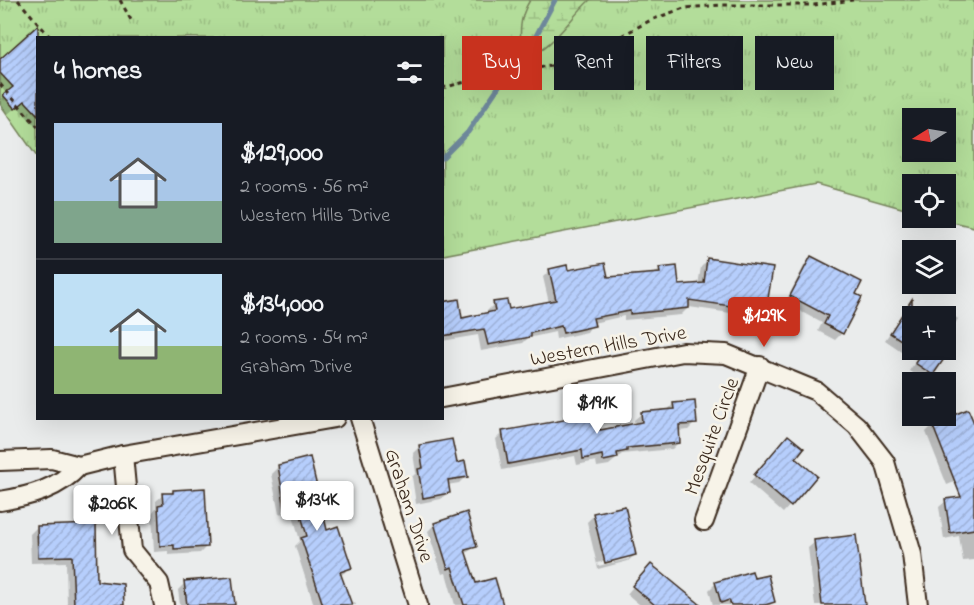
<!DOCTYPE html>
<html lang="en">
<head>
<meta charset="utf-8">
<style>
	body { margin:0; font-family:"Indie Flower",sans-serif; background:#242831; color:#f1f3f6; height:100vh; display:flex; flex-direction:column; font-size:22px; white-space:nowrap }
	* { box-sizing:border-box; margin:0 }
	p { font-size:20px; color:#9ea1a6 }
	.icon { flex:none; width:33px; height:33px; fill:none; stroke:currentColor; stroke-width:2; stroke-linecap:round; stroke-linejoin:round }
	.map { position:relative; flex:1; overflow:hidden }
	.panel { position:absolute; left:36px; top:36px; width:408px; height:384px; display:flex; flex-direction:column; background:#171b24; border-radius:0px; box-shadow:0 6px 24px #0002 }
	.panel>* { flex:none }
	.top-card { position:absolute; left:462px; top:36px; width:422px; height:54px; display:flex; gap:12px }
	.needle { width:39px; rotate:259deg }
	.controls { position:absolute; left:902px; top:108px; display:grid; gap:12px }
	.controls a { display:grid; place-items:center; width:54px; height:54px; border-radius:0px; background:#171b24; box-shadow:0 6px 24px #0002; font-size:30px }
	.price { position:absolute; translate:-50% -51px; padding:0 14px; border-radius:6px; background:#fff; color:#222; font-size:20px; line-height:39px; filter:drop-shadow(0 2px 3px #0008) }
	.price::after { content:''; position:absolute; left:50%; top:36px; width:18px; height:14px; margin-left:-9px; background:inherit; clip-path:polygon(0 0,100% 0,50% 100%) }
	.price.active { background:#c8321e; color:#fff }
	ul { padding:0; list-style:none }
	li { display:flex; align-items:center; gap:18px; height:150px; padding:0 18px }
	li+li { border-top:2px solid #363941 }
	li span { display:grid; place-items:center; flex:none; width:168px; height:120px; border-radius:0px; color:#555 }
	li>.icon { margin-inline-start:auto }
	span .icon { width:72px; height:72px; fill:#fffc; stroke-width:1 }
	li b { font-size:26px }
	h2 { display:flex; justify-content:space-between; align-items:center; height:72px; padding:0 18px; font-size:26px }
	.tag { padding:0 21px; border-radius:0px; background:#171b24; box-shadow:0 6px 24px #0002; font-size:21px; line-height:54px }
	.tag.active { background:#c8321e; color:#fff }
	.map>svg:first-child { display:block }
</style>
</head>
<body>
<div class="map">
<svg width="974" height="605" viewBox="0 0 974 605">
	<defs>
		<pattern id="grass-tufts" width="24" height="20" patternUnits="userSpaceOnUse" patternTransform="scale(1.5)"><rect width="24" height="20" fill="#b3dd9a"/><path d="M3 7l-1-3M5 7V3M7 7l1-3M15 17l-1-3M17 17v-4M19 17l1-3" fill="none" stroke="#9bbe84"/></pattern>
		<pattern id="wetland-marsh" width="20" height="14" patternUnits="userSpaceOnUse" patternTransform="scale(1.5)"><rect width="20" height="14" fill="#b3dd9a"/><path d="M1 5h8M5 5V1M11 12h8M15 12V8" fill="none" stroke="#9bbe84"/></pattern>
		<pattern id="building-hatch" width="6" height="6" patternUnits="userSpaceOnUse" patternTransform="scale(1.5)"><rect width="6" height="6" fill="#b6cefc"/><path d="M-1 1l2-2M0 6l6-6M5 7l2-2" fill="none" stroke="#9db1d8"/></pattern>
	</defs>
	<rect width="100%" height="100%" fill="#eaecec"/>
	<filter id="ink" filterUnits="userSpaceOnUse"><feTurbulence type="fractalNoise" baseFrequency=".0167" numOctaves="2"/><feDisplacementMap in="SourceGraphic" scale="12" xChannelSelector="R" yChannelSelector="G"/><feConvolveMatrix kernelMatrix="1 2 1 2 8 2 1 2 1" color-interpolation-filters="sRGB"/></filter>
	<g filter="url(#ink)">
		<path fill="url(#grass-tufts)" stroke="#77845c" stroke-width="1.5" fill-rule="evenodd" d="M0,0h974v227l-39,-9h10v-34h-33v27l-96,-27 -373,71 -1,-217h-404l-1,119 -37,-53zM912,118h33v34h-33z"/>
		<path fill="url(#wetland-marsh)" stroke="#77845c" stroke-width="1.5" d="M530,0h60c-19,16 -40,53 -63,55 -11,-16 -7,-39 3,-55z"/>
		<g fill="#0003" fill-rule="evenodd">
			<polygon points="34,30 40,38 38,38 37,128 17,106 8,114 0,104 0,100 7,94 0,86 0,61"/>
			<polygon points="812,258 842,333 835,340 818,331 822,323 785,303 805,264"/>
			<polygon points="708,260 765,310 758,317 689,307 681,315 624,320 624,316 593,323 587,332 556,339 555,332 528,338 523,343 481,351 478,335 442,341 442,304 461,319 488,314 487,311 494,304 507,311 549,303 543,277 550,270 607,279 654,275 660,269 678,287 698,285 701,267"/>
			<polygon points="911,303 931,316 912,316 912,350 945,350 945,316 949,312 958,319 946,338 953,343 925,381 909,371 916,361 885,340"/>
			<polygon points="673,404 695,423 688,430 678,431 679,442 672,449 622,454 609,465 597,467 596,461 577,465 575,456 502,470 496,439 503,432 599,432 635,425 634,420 641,414 667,411"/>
			<polygon points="933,425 974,428 974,474 947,485 926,432"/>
			<polygon points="782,444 815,477 783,513 749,483"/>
			<polygon points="420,446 466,476 459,483 447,485 448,492 441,499 416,504 412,477 416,473 413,453"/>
			<polygon points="278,467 350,568 340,576 350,604 355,602 356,605 314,605 295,546 300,541 292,511 279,514 271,474"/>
			<polygon points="174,491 207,546 200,553 168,555 168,551 154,552 152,513 156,508 156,501 163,495"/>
			<polygon points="974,497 974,560 963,561 959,536 944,539 939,507 946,501"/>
			<path d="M594,515l41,40 -7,6 -30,8 -11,-47zM629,555v4l-31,7 -1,-3z"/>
			<polygon points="435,524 476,546 465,554 475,585 502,605 455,605 446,573 442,574 428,531"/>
			<polygon points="94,526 96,582 122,605 67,605 66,562 31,563 30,534 37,527"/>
			<polygon points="815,542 863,605 815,605 808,548"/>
			<polygon points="645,572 692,605 640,605 627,594"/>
			<polygon points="753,580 774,602 770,605 713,605 709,590 716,583"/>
			<polygon points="185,583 233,605 180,605 178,590"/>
		</g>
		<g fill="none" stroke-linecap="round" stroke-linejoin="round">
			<g stroke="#6e889b" stroke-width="5">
				<polyline points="528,51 555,0"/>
				<polyline points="442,158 468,132 499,86"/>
			</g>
		</g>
		<g fill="url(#building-hatch)" stroke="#3b2a1e" stroke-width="1.5">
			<polygon points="38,25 38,115 25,101 15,109 3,95 13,87 0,73 0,59"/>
			<polygon points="811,256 862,282 856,294 862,297 843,334 824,324 828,316 790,296"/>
			<polygon points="707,258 773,268 766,311 689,300 689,308 630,314 630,311 593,318 595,326 563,333 561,326 531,333 531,337 488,345 484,329 442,336 442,302 459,299 462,318 495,311 493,302 507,300 509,309 556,300 549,269 567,265 568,270 605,263 608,277 660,273 659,268 677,266 679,285 704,283"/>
			<polygon points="912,299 912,347 890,333"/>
			<polygon points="924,350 950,350 933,375 915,363"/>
			<polygon points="695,401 697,424 679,425 680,443 627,448 627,451 617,453 618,458 603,461 602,455 583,459 582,450 508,464 502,431 597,414 600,430 642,422 641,412 674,409 673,403"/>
			<polygon points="968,409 974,423 974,529 950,533 945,499 961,497 932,424"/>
			<polygon points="788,435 804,448 796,458 817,476 791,507 754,475"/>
			<polygon points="452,439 457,463 465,461 468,477 448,480 450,493 423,498 418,469 423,468 419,445"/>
			<polygon points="310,457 327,530 338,526 352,568 340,572 352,605 323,605 301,538 307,536 298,505 285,509 278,465"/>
			<polygon points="205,488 208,547 174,549 174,545 160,546 158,505 163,504 162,493 173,493 173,490"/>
			<polygon points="625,506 636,555 605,563 593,513"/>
			<polygon points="467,512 477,547 465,550 476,583 495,578 503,605 464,605 452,567 448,569 434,523"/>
			<polygon points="96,524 97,581 123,584 124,605 74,605 72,556 38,557 37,526"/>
			<polygon points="856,535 865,605 822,605 814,540"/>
			<polygon points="651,564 701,605 655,605 632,586"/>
			<polygon points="752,571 754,578 768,575 775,602 765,605 731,605 729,600 721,603 715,582"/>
			<polygon points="232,577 235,605 187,605 184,581"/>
		</g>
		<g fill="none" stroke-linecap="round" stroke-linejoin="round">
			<defs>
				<g id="minor">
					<polyline points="442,398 683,352 726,354 816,391 857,426 885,462 912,554 918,605"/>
					<polyline points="360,418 418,605"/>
					<polyline points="123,455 132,550 159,583 164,605"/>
					<polyline points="0,461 52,459 79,466 123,455 335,418"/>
					<path d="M0,501c31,-5 58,-12 79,-35"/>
					<polyline points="704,521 760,366"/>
				</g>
			</defs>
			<use href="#minor" stroke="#3b2a1e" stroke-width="22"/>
			<g stroke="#3b2a1e" stroke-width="3" stroke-dasharray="4.5 4.5" stroke-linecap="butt">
				<polyline points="18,0 51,38"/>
				<polyline points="120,0 131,20"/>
				<polyline points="0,84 38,127"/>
				<polyline points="442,88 497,74 571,63 651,20 684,8 722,5 814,5 853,0"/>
			</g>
			<use href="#minor" stroke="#f7f3e8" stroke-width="18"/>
		</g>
	</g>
	<g text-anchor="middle" stroke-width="5" stroke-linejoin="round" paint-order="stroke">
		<g font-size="21" fill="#3b2a1e" stroke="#f7f3e8">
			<text transform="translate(608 345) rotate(-10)" y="7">Western Hills Drive</text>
			<text transform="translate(711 436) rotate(-70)" y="7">Mesquite Circle</text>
			<text transform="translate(410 505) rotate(72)" y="7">Graham Drive</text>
		</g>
	</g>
</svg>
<div class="controls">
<a><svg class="needle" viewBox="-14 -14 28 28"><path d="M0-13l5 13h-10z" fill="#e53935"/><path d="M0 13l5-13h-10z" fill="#9ea1a6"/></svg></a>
<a><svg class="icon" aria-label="locate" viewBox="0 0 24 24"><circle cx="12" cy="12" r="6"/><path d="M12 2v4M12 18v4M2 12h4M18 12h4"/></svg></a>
<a><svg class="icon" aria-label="layers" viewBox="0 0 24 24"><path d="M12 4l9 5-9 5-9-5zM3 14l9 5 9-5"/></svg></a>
<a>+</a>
<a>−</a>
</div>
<b class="price active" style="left:764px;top:348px">$129K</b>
<b class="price" style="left:597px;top:435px">$191K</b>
<b class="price" style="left:317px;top:532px">$134K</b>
<b class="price" style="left:112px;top:536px">$206K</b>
<div class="top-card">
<a class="tag active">Buy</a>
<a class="tag">Rent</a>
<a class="tag">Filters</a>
<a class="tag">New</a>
</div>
<section class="panel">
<h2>4 homes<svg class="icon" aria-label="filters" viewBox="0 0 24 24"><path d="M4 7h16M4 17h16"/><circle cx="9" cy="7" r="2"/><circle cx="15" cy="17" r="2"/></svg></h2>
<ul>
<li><span style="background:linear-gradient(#a9c7e8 65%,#7fa58c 0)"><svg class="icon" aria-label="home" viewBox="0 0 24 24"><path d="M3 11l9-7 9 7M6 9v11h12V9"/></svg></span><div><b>$129,000</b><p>2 rooms · 56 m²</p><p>Western Hills Drive</p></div></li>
<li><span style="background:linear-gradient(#bfe0f5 60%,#8fb573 0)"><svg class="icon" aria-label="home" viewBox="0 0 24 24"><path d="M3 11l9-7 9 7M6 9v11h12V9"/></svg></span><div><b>$134,000</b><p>2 rooms · 54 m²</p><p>Graham Drive</p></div></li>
</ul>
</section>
</div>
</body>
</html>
